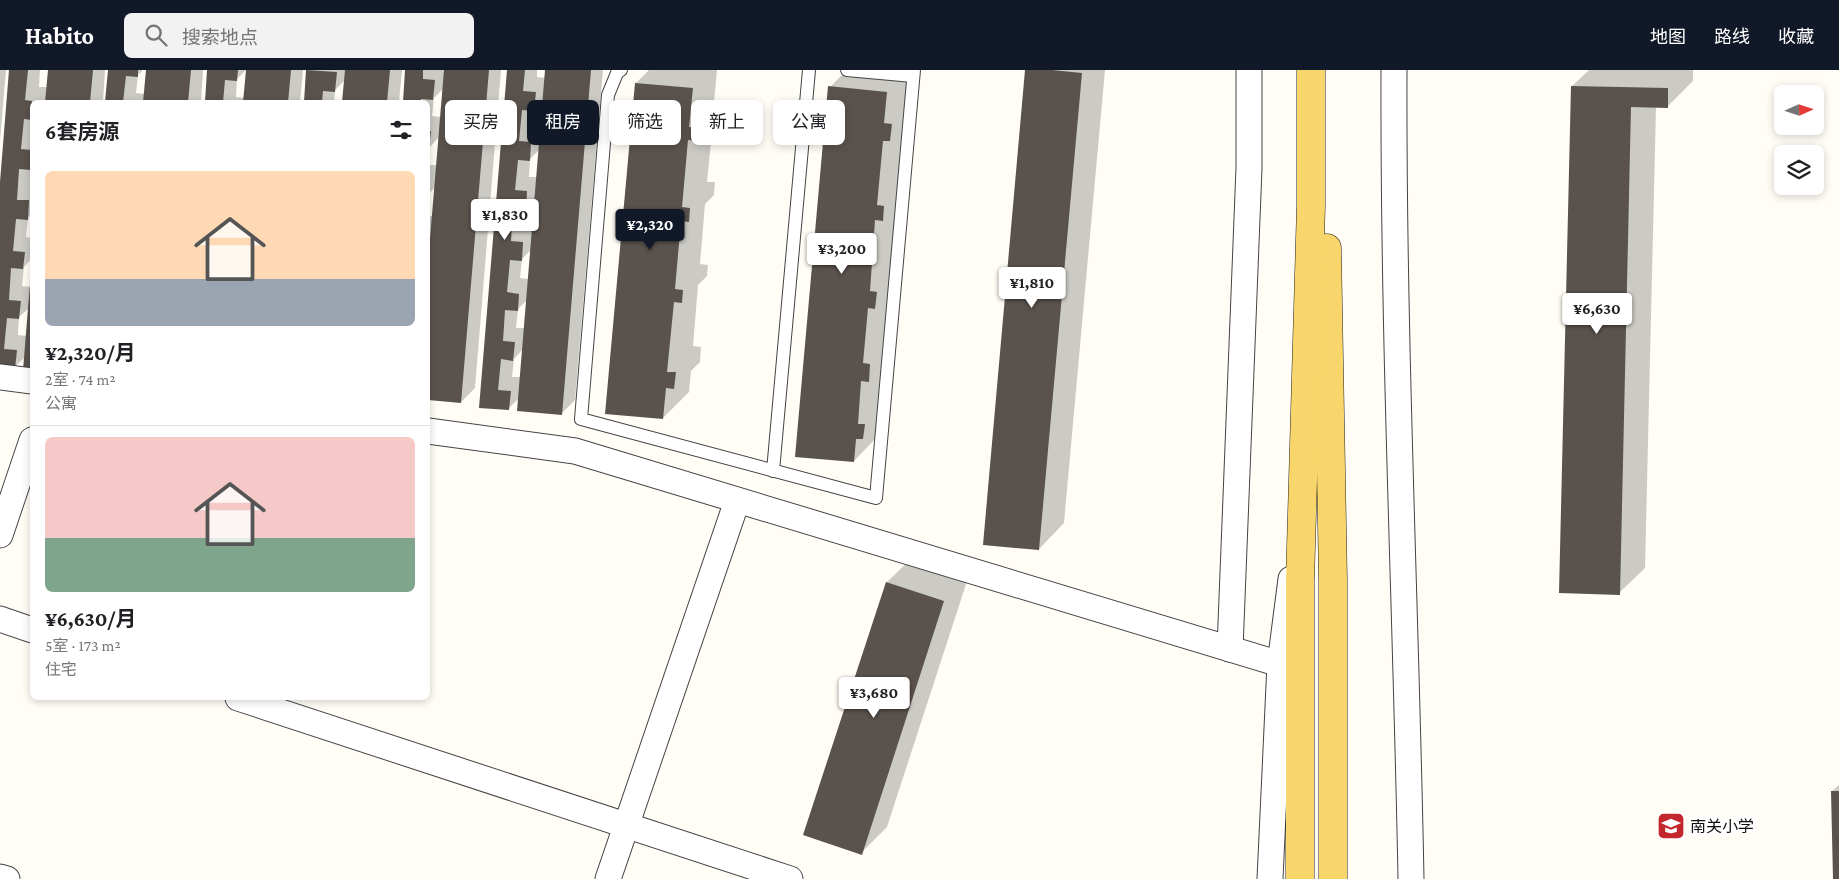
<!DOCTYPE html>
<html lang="zh">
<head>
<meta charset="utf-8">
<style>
	body { margin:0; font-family:"Crimson Pro","Noto Sans SC",serif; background:#f2f2f2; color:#202124; height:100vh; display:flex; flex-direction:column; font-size:19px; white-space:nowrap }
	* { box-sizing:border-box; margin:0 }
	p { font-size:16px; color:#757577 }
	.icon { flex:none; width:28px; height:28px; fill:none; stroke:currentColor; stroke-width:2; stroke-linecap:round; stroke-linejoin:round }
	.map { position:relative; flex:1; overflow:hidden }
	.side { position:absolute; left:30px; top:30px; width:400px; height:600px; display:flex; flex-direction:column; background:#fff; border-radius:8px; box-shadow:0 2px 8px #0003 }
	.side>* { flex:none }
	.hud { position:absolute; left:445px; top:30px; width:475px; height:45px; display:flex; gap:10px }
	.needle { width:32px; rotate:87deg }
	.buttons { position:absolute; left:1774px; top:15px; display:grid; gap:10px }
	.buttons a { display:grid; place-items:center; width:50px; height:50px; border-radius:8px; background:#fff; box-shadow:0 2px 8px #0003; font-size:25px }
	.price { position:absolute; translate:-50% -42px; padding:0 11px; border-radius:5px; background:#fff; color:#222; font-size:16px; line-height:32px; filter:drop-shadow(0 1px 2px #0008) }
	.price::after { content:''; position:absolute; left:50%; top:30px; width:15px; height:11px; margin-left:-8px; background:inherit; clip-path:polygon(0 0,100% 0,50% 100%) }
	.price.on { background:#111827; color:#fff }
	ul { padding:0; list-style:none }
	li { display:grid; align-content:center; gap:10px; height:265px; padding:0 15px }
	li+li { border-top:1px solid #e0e0e0 }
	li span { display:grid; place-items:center; height:155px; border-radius:8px; color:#555 }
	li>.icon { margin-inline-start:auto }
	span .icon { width:90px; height:90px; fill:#fffc; stroke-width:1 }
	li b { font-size:21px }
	h2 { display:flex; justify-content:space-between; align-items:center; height:60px; padding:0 15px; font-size:21px }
	.chip { padding:0 18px; border-radius:8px; background:#fff; box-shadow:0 2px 8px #0003; font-size:18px; line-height:45px }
	.chip.on { background:#111827; color:#fff }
	header { display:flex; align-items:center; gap:30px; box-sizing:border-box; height:70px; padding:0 25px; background:#111827; color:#fff }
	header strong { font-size:24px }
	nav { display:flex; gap:28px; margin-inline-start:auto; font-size:18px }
	.search { width:350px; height:45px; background:#f2f2f2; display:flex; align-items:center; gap:12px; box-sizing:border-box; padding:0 18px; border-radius:8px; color:#757577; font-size:19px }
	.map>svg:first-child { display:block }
</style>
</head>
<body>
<header>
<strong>Habito</strong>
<div class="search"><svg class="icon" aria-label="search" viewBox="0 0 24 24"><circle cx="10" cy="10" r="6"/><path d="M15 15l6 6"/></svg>搜索地点</div>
<nav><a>地图</a><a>路线</a><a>收藏</a></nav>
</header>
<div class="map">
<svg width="1839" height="809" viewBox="0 0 1839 809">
	<rect width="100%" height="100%" fill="#fffdf5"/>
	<g fill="#0003" fill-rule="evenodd">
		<polygon points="0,0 6,0 0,71"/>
		<path d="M10,0h30l-1,17h8l2,-17h56l-2,32h-71v65l-2,19h2v27l-4,5 -2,19 6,1v20l-8,9 -2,19 9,1 1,-18v100l-8,-1 1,-11 -11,11 -14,-1v-170zM29,238l-2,28 -9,-1 1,-18z"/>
		<polygon points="109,0 143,0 138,5 136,23 145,24 147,0 203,0 201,32 106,32"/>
		<polygon points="209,0 246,0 237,9 236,27 245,28 247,0 303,0 300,32 206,32"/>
		<polygon points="307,0 402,0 399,32 343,32 345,10 335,20 334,32 305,32"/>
		<path d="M407,0h94l-26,318 -14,14 -33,-3v-131l3,-31 -3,4v-25h5l2,-29 -7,8v-93h-24zM444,18l-3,29 -9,-1 2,-18zM439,67l-2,28h-9l2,-18z"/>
		<path d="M508,0h29v7l9,1 1,-8h56l-28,330 -14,14 -42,-16 -11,11 -28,-2zM544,29l-2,30 -9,-1 1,-19zM540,79l-2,28h-9l1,-18zM536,129l-3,29 -8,-1 1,-18zM532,179l-3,30 -9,-1 2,-19zM528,229l-3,29h-9l2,-19zM523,279l-2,28h-9l2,-18z"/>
		<polygon points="649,0 717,0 714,32 723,32 722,44 713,53 707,112 715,112 714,125 705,134 700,194 708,195 707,206 698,215 693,276 701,277 700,292 691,301 689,322 663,348 636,13"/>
		<polygon points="847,0 912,0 879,365 854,391 830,17"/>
		<polygon points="1026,0 1105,0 1064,453 1039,479"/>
		<polygon points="1589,0 1693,0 1693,11 1667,37 1656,37 1645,498 1619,523 1572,16"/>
		<polygon points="913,487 969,505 887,757 861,783 887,512"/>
		<polygon points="1839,715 1839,809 1835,809 1832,721"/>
	</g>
	<g fill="#5a524d">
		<polygon points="9,0 28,0 25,30 32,31 32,50 24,49 21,79 32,80 31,100 19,99 17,130 29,130 28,150 16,149 13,181 25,182 23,199 11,198 9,230 21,231 19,249 7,248 4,279 17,280 15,299 0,298 0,112"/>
		<polygon points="48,0 93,0 90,32 45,32"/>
		<polygon points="108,0 138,0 138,7 126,6 123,32 105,32"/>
		<polygon points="146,0 191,0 188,32 143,32"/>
		<polygon points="207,0 238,0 237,11 225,10 223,32 205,32"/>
		<polygon points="246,0 291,0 288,32 243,32"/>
		<polygon points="306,0 337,2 335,22 323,21 322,32 304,32"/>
		<polygon points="345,0 390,0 387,32 342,32"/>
		<polygon points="405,0 423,0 423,9 435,10 433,30 421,29 421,32 403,32"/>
		<polygon points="444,0 489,0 461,333 428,330 428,193"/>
		<polygon points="507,0 525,0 523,21 536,22 534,41 522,40 519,71 531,72 530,91 518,90 515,120 527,121 526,141 513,140 511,171 523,172 522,191 510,190 507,222 519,224 518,241 505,240 503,271 515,272 513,291 501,289 498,320 511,321 509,340 479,338"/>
		<polygon points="545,0 591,0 562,345 517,341"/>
		<polygon points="1025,0 1052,0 1082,3 1039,480 983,475"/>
		<polygon points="635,13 693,18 689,57 698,58 696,71 688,70 682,137 690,138 689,152 681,151 675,219 683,220 682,233 674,232 667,302 676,302 674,319 666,318 663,349 605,344"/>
		<polygon points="828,16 887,22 884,53 892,54 890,71 883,71 877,135 884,136 883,151 875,150 870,221 877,222 875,239 868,238 863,293 870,294 869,312 861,311 858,354 865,354 863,369 856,369 854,392 795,387"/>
		<polygon points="1571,16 1668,18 1668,38 1631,37 1620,525 1559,523"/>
		<polygon points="428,61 431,61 429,79 428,79"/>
		<polygon points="31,202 32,202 32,300 23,300"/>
		<polygon points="886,512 944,531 862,785 803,765"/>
		<polygon points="1831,721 1839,721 1839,809 1833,809"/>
	</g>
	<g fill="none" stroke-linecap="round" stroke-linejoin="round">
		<defs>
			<g id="lane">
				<polyline points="621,0 617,3 608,25 581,349 876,428 914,0"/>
				<polyline points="847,0 913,6"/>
				<polyline points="773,401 809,0"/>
			</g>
			<g id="street">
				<path d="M1394,0c-1,270 12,539 17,809"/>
				<polyline points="0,307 32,311"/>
				<polyline points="428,361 575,381 1280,594"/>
				<polyline points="0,465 32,370"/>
				<polyline points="0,549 32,560"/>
				<polyline points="1230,579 1249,98 1249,0"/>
				<polyline points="238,628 790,809"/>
				<polyline points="0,807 7,809"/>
				<polyline points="608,809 737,431"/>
				<polyline points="1270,809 1280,594 1291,509"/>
			</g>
			<g id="primary">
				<polyline points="1327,178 1333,511 1333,809"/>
				<polyline points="1300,809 1300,512 1311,135 1311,0"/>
			</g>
		</defs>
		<use href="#lane" stroke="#444" stroke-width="14"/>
		<use href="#street" stroke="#444" stroke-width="27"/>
		<use href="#primary" stroke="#222" stroke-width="29"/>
		<use href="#lane" stroke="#fff" stroke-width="12"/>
		<use href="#street" stroke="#fff" stroke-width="25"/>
		<use href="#primary" stroke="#f9d66b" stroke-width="28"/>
	</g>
	<defs>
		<symbol id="school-square" viewBox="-11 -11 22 22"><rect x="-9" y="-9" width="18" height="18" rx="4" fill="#c4262e" stroke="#fff"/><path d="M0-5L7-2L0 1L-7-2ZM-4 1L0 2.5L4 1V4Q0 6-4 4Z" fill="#fff"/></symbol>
	</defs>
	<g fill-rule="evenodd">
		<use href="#school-square" x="1655" y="740" width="32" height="32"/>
	</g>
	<g text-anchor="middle" stroke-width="5" stroke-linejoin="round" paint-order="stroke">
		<g font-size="16" fill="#111" stroke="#fff" text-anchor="start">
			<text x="1690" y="762">南关小学</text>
		</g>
	</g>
</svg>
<div class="buttons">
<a><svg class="needle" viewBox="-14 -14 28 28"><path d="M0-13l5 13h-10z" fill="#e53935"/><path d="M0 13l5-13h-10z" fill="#757577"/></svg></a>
<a><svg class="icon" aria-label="layers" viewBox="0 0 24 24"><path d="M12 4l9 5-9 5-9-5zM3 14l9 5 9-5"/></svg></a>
</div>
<b class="price" style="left:505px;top:171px">¥1,830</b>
<b class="price on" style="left:650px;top:181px">¥2,320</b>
<b class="price" style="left:842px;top:205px">¥3,200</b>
<b class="price" style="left:1032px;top:239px">¥1,810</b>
<b class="price" style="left:1597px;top:265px">¥6,630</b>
<b class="price" style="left:874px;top:649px">¥3,680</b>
<div class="hud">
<a class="chip">买房</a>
<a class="chip on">租房</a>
<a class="chip">筛选</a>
<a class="chip">新上</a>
<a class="chip">公寓</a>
</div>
<section class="side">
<h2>6套房源<svg class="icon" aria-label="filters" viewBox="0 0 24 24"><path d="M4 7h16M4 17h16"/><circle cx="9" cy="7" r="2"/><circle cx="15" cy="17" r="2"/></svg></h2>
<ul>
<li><span style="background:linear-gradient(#ffd9b3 70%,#9aa5b1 0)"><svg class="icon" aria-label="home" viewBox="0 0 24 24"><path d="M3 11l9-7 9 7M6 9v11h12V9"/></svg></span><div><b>¥2,320/月</b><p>2室 · 74 m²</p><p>公寓</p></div></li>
<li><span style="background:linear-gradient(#f6c9c9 65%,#7fa58c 0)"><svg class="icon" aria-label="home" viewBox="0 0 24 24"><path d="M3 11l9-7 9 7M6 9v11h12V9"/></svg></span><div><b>¥6,630/月</b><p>5室 · 173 m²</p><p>住宅</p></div></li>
</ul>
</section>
</div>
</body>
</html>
